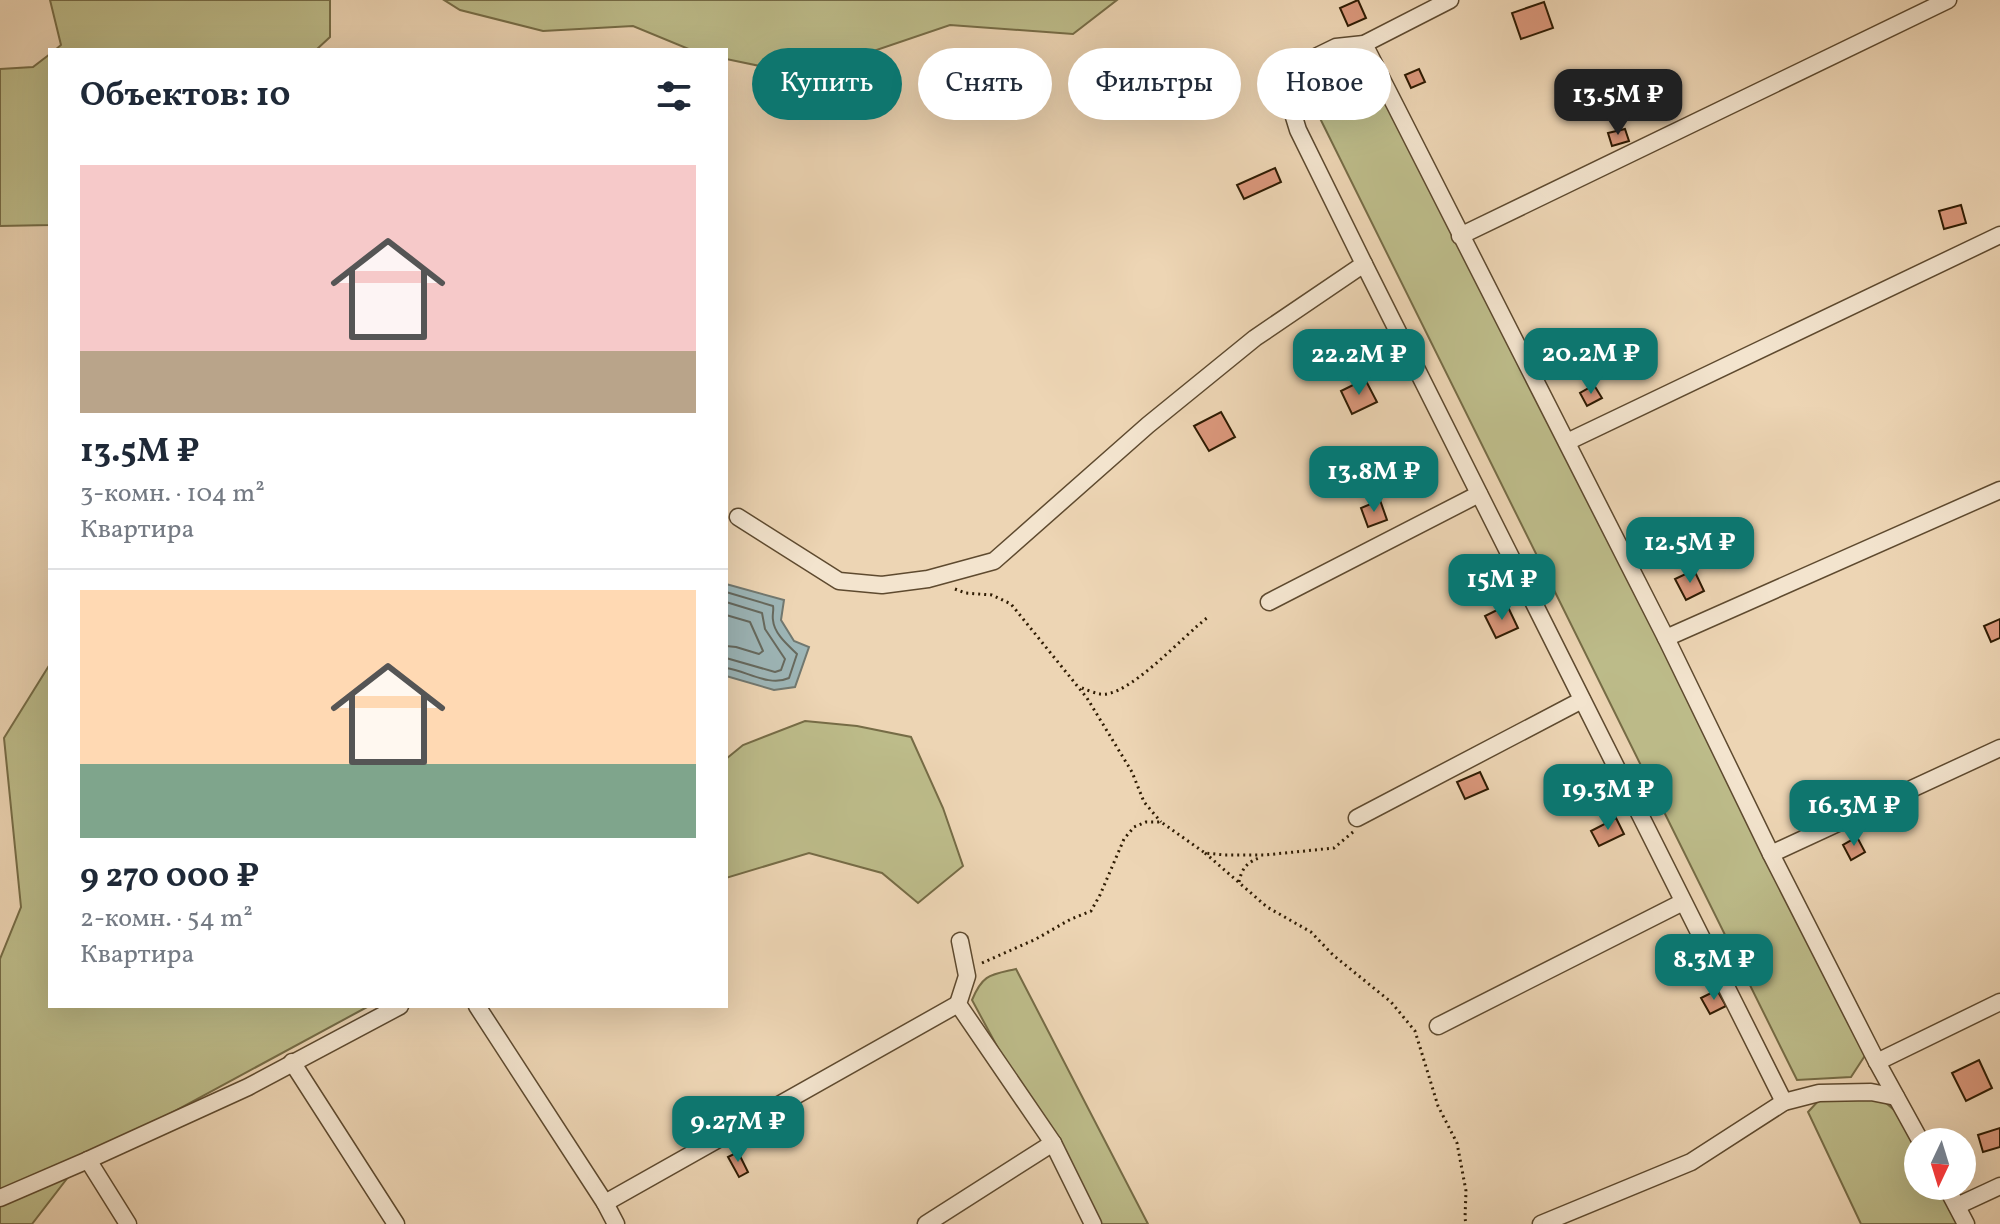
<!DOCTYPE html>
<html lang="ru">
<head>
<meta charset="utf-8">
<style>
	body { margin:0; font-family:Vollkorn,serif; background:#f2f2f3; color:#1f2937; height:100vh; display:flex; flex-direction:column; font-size:30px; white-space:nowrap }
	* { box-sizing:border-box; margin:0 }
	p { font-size:26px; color:#747a83 }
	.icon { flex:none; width:44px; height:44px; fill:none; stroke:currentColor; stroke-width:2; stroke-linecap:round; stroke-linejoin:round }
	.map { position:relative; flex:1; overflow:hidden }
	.panel { position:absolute; left:48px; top:48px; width:680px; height:960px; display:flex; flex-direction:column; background:#fff; border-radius:0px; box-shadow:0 8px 32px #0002 }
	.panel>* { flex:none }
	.hud { position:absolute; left:752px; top:48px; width:760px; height:72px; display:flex; gap:16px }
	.needle { width:52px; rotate:184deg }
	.buttons { position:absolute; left:1904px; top:1128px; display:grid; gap:16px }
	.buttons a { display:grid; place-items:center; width:72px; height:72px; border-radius:50%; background:#fff; box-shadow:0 8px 32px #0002; font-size:40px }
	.price { position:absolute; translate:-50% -68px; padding:0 18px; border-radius:16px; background:#0f766e; color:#fff; font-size:26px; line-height:52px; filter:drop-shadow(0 2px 4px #0008) }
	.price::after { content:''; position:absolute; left:50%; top:48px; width:24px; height:18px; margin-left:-12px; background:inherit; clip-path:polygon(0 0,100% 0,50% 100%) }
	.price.current { background:#222; color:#fff }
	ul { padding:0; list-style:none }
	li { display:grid; align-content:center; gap:16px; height:424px; padding:0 32px }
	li+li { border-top:2px solid #e0e1e3 }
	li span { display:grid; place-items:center; height:248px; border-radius:0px; color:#555 }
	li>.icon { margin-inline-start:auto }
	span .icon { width:144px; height:144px; fill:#fffc; stroke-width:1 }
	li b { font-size:34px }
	h2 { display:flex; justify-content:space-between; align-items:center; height:96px; padding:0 32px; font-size:34px }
	.tag { padding:0 28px; border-radius:36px; background:#fff; box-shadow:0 8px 32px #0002; font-size:28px; line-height:72px }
	.tag.current { background:#0f766e; color:#fff }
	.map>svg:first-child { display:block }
</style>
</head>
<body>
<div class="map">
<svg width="2000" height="1224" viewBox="0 0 2000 1224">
	<rect width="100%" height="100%" fill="#edd5b4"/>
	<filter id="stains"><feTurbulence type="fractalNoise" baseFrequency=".0025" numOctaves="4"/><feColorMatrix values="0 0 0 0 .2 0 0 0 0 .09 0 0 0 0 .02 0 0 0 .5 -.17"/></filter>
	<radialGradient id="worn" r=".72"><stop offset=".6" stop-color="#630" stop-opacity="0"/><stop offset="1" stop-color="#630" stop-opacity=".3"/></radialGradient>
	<g fill="#bdbc8a" stroke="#766c46" stroke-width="2">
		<polygon points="50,0 330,0 330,37 316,50 55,50 61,45"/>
		<polygon points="444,0 1117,0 1073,34 950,25 803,75 726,59 726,50 691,50 633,26 543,31 460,10"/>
		<polygon points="50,54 50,225 0,226 0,69 33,67"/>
		<polygon points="1356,58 1375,72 1866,1054 1851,1077 1797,1080 1303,84 1311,73"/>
		<polygon points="50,664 50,1006 369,1006 79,1163 32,1224 0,1224 0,959 21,907 4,738"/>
		<polygon points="805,721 857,726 911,737 943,808 963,866 918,903 882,873 809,853 726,878 726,759 743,745"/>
		<path d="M1016,969l132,255h-55l-121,-224c11,-26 18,-25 44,-31z"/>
		<polygon points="1879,1097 1908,1122 1918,1142 1918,1186 1940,1186 1958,1224 1861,1224 1808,1112 1821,1098"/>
	</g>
	<polygon fill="#9db6b8" stroke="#717870" stroke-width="2" points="726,584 784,600 781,620 794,641 809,647 795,687 774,690 726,676"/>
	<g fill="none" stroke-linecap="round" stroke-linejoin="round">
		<g stroke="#66695e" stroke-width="2">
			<path d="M726,592l47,14c1,4 -1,9 0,14 1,14 16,26 24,34l-8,24c-20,9 -42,-7 -63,-10"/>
			<polyline points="726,602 762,613 765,629 785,659 781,670 775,672 726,658"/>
			<polyline points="726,615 750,622 763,651 759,654 736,647 726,646"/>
		</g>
	</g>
	<g fill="#da977b" stroke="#2f1c03" stroke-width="2">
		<polygon points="1358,0 1366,18 1348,26 1340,8"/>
		<polygon points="1544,2 1553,28 1521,39 1512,13"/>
		<polygon points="1419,69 1425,82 1411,88 1405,75"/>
		<polygon points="1625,129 1629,141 1612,146 1608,133"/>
		<polygon points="1275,168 1281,182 1244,199 1237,185"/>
		<polygon points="1961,205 1966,223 1944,229 1939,211"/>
		<polygon points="1365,379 1377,402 1352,414 1341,391"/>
		<polygon points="1594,385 1602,398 1587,406 1580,393"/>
		<polygon points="1221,412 1235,437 1209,451 1194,426"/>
		<polygon points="1380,500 1387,520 1368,527 1361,508"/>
		<polygon points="1694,570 1704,591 1686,600 1675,579"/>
		<polygon points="1507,605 1518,628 1496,638 1485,616"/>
		<polygon points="2000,619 2000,638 1991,642 1984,626"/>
		<polygon points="1480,772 1488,789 1465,799 1457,782"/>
		<polygon points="1616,818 1624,834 1599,846 1591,831"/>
		<polygon points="1857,837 1865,852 1851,860 1843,845"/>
		<polygon points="1717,990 1726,1006 1710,1014 1701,998"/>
		<polygon points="1979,1060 1992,1088 1966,1101 1952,1073"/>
		<polygon points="2000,1128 2000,1147 1983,1152 1978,1135"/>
		<polygon points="738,1152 748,1172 739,1177 728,1157"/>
	</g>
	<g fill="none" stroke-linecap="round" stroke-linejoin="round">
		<defs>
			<g id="minor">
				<polyline points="1450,0 1364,44 1336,47 1301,64 1291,83 1290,104 1298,130 1364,264 1784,1102"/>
				<polyline points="1364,44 1666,638 1771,854 1877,1062 1921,1142"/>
				<polyline points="1460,236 1948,0"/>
				<polyline points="1567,442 2000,235"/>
				<polyline points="738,517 839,581 882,585 928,579 994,561 1148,425 1255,338 1364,264"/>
				<polyline points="1269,602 1479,494"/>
				<polyline points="1666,638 2000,490"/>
				<polyline points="1357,818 1582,700"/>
				<polyline points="1771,854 2000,748"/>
				<polyline points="960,941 967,976 958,1004 1053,1143 1093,1224"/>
				<polyline points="477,1006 605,1203 616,1224"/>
				<polyline points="1438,1026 1683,902"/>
				<polyline points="292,1062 396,1224"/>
				<polyline points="1877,1062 2000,1002"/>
				<polyline points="1946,1186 1966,1224"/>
				<polyline points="0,1198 88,1160"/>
				<polyline points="605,1203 958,1004"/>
				<polyline points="1957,1206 2000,1186"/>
				<polyline points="128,1224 88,1160 248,1087 400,1006"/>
				<polyline points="926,1224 1053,1143"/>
				<polyline points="1541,1224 1691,1162 1784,1102 1819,1093 1871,1092 1896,1097"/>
			</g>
		</defs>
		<use href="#minor" stroke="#5e4a2f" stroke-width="19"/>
		<g stroke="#2f1c03" stroke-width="3" stroke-dasharray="2 4" stroke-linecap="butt">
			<polyline points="955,589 965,593 992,595 1011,604 1087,698 1132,772 1144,802 1161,822"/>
			<path d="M1082,688c5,2 12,5 18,6 27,5 84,-59 107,-76"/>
			<polyline points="1205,853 1267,907 1311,932 1333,955 1391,1002 1415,1031 1438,1106 1457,1143 1466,1191 1465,1218 1466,1224"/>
			<path d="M1239,882c3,-15 9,-20 22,-25"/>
			<polyline points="982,963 1036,939 1071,919 1091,911 1100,895 1124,839 1134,827 1146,822 1161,822 1205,853 1225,855 1265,855 1334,848 1353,832"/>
		</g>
		<use href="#minor" stroke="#f3e4ce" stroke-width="16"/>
	</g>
	<rect width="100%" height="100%" filter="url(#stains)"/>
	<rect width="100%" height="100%" fill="url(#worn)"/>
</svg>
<div class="buttons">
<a><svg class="needle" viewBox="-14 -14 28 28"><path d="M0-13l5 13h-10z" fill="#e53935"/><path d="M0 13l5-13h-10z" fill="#747a83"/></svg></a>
</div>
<b class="price current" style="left:1618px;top:137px">13.5M ₽</b>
<b class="price" style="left:1591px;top:396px">20.2M ₽</b>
<b class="price" style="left:1359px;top:397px">22.2M ₽</b>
<b class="price" style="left:1374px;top:514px">13.8M ₽</b>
<b class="price" style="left:1690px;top:585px">12.5M ₽</b>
<b class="price" style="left:1502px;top:622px">15M ₽</b>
<b class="price" style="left:1608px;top:832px">19.3M ₽</b>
<b class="price" style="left:1854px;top:848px">16.3M ₽</b>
<b class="price" style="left:1714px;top:1002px">8.3M ₽</b>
<b class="price" style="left:738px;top:1164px">9.27M ₽</b>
<div class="hud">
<a class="tag current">Купить</a>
<a class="tag">Снять</a>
<a class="tag">Фильтры</a>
<a class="tag">Новое</a>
</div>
<section class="panel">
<h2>Объектов: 10<svg class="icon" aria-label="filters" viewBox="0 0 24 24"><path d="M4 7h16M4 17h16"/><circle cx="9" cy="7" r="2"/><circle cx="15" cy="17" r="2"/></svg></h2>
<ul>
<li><span style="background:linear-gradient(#f6c9c9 75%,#b9a48a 0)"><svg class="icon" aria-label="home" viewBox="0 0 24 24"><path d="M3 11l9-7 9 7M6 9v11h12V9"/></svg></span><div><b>13.5M ₽</b><p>3-комн. · 104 m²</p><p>Квартира</p></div></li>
<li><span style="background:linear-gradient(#ffd9b3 70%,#7fa58c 0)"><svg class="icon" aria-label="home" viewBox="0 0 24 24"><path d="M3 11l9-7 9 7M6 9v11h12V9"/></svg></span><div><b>9 270 000 ₽</b><p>2-комн. · 54 m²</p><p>Квартира</p></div></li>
</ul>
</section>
</div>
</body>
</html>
